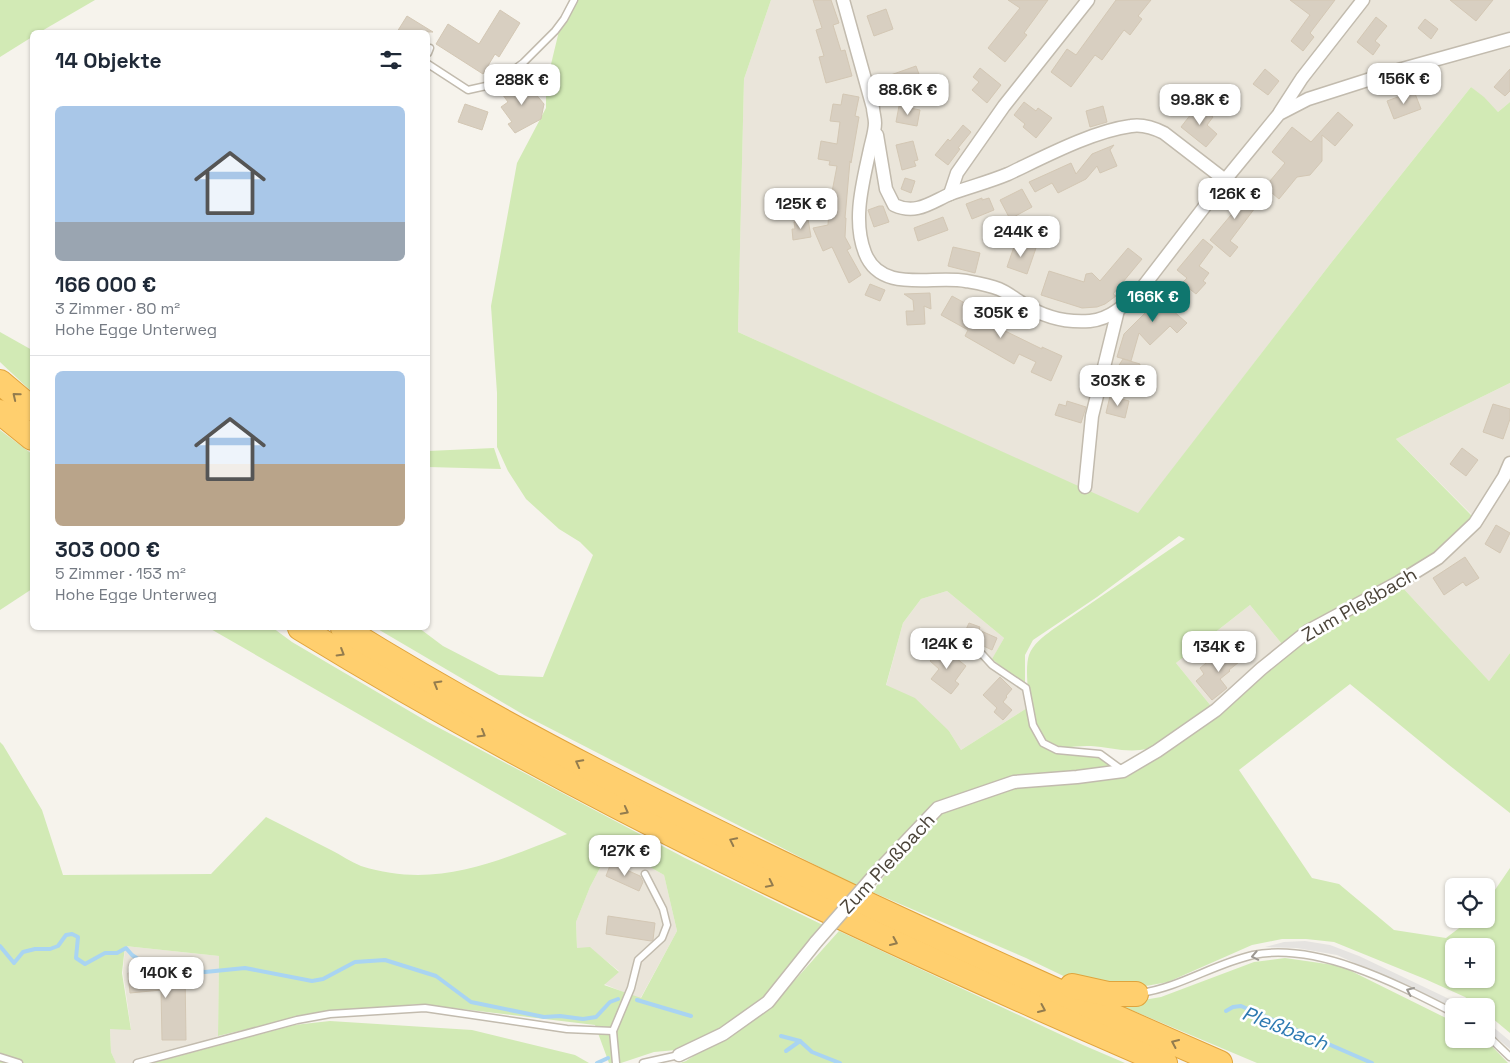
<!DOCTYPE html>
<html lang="de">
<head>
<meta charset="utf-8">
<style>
	body { margin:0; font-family:"Space Grotesk",sans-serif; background:#f2f2f3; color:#1f2937; height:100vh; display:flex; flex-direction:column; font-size:19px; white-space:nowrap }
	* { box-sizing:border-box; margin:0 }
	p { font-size:16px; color:#747a83 }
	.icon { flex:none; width:28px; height:28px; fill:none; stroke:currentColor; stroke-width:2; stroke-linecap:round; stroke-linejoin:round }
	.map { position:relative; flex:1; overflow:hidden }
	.details { position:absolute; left:30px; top:30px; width:400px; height:600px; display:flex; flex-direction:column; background:#fff; border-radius:8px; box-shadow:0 1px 4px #0004 }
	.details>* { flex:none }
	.fabs { position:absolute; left:1445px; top:878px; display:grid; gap:10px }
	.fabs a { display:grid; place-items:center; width:50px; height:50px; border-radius:8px; background:#fff; box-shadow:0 1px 4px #0004; font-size:25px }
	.price { position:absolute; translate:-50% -42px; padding:0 11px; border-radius:10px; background:#fff; color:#222; font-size:16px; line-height:32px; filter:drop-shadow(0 1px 2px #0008) }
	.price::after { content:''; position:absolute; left:50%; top:30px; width:15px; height:11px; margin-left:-8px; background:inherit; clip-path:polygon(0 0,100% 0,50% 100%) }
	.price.active { background:#0f766e; color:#fff }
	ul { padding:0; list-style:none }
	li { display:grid; align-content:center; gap:10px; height:265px; padding:0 25px }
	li+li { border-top:1px solid #e0e1e3 }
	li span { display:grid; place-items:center; height:155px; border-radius:8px; color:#555 }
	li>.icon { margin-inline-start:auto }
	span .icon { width:90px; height:90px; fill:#fffc; stroke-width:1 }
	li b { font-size:21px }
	h2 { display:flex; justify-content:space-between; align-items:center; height:60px; padding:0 25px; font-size:21px }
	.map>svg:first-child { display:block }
</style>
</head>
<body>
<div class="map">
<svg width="1510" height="1063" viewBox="0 0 1510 1063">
	<rect width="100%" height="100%" fill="#f6f3ec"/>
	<g fill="#eae5da">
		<polygon points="771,0 1510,0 1510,102 1498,112 1471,87 1331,263 1138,514 738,332 744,79"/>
		<polygon points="1510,383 1510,653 1489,681 1402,587 1435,566 1460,546 1481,524 1396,439"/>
		<polygon points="947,591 1004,638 988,667 1024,689 1027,708 961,750 949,731 886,686 903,623 921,599"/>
		<polygon points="1250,605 1282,644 1211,706 1176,663"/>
		<polygon points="611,847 620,850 664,875 677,931 640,999 604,984 619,971 590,948 577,948 576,922 590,887"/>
		<polygon points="125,946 219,956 218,1036 160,1057 135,1063 116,1063 111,1052 110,1029 131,1029 123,973"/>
	</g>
	<g fill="#d2eab5" fill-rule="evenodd">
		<polygon points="0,0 95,0 40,32 32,32 32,37 0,57"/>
		<path d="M577,0h194l-27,79 -6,253 400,181 193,-250 140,-176 13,10 14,15 12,-10v281l-114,56 77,78 -38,38 -37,24 -70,35 -46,30 -32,-39 -74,58 35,43c-21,17 -43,41 -71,44 -16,2 -33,-3 -49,-4 -16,-1 -31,5 -45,-4 -15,-9 -23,-71 -17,-87 4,-11 14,-18 23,-25l133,-91 -6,-3 -82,61 -64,43 -8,15v31l-33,-27 12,-21 -57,-47 -26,8 -18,24 -17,62 29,13 34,33 12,19 66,-42 4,17 9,18 15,9 44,5 17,11 -40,7 -62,4 -77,27 -79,81 -334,-172 -148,-87h43l24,18 56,29 44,2 50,-122 -13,-13 -21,-13 -33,-30 -18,-28 -11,-24v-54l-6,-87 26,-143 29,-55v-23l13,-54z"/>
		<polygon points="0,332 32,350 32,392 0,362"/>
		<polygon points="0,430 32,454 32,589 0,610"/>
		<polygon points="494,448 501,469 428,467 428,451"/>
		<path d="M1402,587l87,94 21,-28v160l-61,-48 -99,-81 -111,86 73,108 27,6 55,46 52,8 25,-19h15v-16l24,-35v165l-24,-20v-7h-9l-12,-9 -40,-18 -91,-37 -28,-3h-24l-30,6 -84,37 -33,6 -59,-6 -50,-24 -154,-66 14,-18 -7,-4 60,-60 76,-26 110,-10 114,-77 71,-60zM1454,946h32v33h-32z"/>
		<path d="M209,628h64l19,14 136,80 257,136 140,68 -52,66 -54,40 -43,18 -22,2 -33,11h-12l-14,-38 -176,-21 -89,8 -32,5 -80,19 1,-80 -94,-10 -3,27 9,57 -21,-1 1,23 5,11h-116v-321l3,3 39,65 21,65 148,-1 55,-57c22,11 43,22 65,33 10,5 20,12 30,16 76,24 137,-5 206,-32zM611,847l9,3 44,25 13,56 -36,67 -37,-13 15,-13 -29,-25 -13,1 -1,-26 14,-35z"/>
		<polygon points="839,931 1083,1045 1125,1063 680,1063 686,1061 770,1005 796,979"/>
		<polygon points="1285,958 1341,966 1454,1022 1454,1039 1485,1039 1508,1063 1257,1063 1110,1001 1138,1001 1161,997 1254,962"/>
		<polygon points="330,1021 472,1030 575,1055 589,1063 153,1063 294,1025"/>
	</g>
	<g fill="#e5e3e0">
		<polygon points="1305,941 1330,945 1359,956 1464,1006 1454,1006 1454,1008 1337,955 1297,948 1265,947 1284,942"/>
		<polygon points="1486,1021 1510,1041 1510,1049 1486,1029"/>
	</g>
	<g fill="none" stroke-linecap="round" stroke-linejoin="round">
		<g stroke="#a9d4f2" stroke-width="4">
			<polyline points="0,946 14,963 23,952 35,949 50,949 58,946 66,935 72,934 78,937 76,958 85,964 105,953 117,953 126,948 132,955 147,965 205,972 245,968 312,981 323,979 355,962 385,960 436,976 471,1002 544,1017 560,1016 583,1019 596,1017 610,1002 618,999"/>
			<polyline points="637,1000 691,1016"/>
			<polyline points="1226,1011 1233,1007 1241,1006 1372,1063"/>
			<polyline points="781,1036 800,1041 812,1052 840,1063"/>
			<polyline points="786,1051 800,1041"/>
			<polyline points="597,1063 608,1058"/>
		</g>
	</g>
	<g fill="#d8cfc1" stroke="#d3c7b4">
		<polygon points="813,0 831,0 839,23 833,25 841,51 845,50 852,76 826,83 819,57 824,56 816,30 822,28"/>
		<polygon points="1008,0 1048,0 1024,33 1027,35 1005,62 988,48 1020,8"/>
		<polygon points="1116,0 1151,0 1138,16 1142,19 1130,35 1124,30 1102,60 1095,55 1071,87 1051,72 1067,49 1076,55"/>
		<polygon points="1290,0 1335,0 1310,33 1314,37 1303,51 1291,41 1310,15"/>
		<polygon points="1450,0 1493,0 1476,21"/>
		<polygon points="886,9 893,29 874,36 867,16"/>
		<polygon points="500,10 520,23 499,57 495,54 483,74 436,44 448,24 479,44"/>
		<polygon points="407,16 433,32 397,32"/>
		<polygon points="1376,17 1387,26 1375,41 1380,45 1373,55 1357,42"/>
		<polygon points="1425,19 1438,29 1431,39 1418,28"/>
		<polygon points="916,66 920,77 903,82 906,89 890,94 885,77"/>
		<polygon points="980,68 1001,85 987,103 972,90 979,82 973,77"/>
		<polygon points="1265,69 1279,81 1268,95 1253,84"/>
		<polygon points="1510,69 1510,91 1505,96 1494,87"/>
		<polygon points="517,78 525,89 529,86 544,104 541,119 515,133 508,124 512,122 501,107 508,102 500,91"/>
		<polygon points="1414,91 1421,109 1394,119 1387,101"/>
		<polygon points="843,94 859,97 855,116 859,117 851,163 850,161 845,218 846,218 845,237 851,248 847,250 861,275 849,283 832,247 823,251 813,228 828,225 830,191 832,192 837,166 829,165 830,161 818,159 821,141 837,144 840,122 830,121 833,104 841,105"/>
		<polygon points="1024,102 1036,111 1038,108 1052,118 1036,138 1023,127 1025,124 1014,115"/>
		<polygon points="465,104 488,112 482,130 458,122"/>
		<polygon points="1198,105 1213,117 1207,125 1217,134 1206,147 1181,127"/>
		<polygon points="899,106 920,110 917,126 896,122"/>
		<polygon points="1103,106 1107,122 1090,127 1086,111"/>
		<polygon points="1338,112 1353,125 1335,146 1322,135 1322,161 1310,175 1297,177 1279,199 1265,187 1285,163 1272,152 1292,127 1311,142"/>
		<polygon points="963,125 971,132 958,148 960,149 948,165 935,155 948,139 950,141"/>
		<polygon points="913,141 918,160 914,161 916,166 902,170 896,145"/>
		<polygon points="1114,145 1110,150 1117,166 1100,173 1097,166 1086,179 1058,193 1052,183 1035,192 1029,182 1071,163 1076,174 1092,154"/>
		<polygon points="905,178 915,181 911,193 901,189"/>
		<polygon points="1241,185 1261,200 1230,241 1238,247 1230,257 1210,240 1236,209 1228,203"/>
		<polygon points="1022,189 1032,207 1010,219 1000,200"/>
		<polygon points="982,198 982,200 989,198 994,210 972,219 966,204"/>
		<polygon points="879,206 883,206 889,222 874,227 868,210"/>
		<polygon points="943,217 948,230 918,241 914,228"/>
		<polygon points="808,219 811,237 793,240 792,229 795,229 794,222"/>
		<polygon points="1203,239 1213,247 1199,266 1209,273 1203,281 1206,283 1196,294 1182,283 1187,278 1177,270"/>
		<polygon points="1016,241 1036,248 1027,274 1007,267"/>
		<polygon points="953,247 980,253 975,273 948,266"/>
		<polygon points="1128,248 1142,259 1113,294 1116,296 1105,304 1097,307 1082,308 1041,295 1049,271 1084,282 1086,274 1092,273 1100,281"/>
		<polygon points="870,284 885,290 880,301 865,295"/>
		<polygon points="1165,286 1180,300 1171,309 1187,323 1177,333 1170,326 1150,345 1139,333 1131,361 1117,357 1124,334 1155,303 1152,300"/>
		<polygon points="930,293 931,309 924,306 925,324 907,325 906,311 914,311 913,300 904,294"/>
		<polygon points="952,296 972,307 970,310 1000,327 999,328 1042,349 1042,347 1062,356 1051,381 1031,372 1036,362 1019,354 1014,364 965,336 968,330 941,315"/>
		<polygon points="1123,359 1140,364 1137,375 1143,379 1133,392 1112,376"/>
		<polygon points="1110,396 1129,401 1125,418 1106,413"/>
		<polygon points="1067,401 1086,407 1081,423 1055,415 1059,404 1066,406"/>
		<polygon points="1493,404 1510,409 1510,419 1503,439 1483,432"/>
		<polygon points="1462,448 1478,460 1466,476 1450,464"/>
		<polygon points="1496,525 1510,533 1500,553 1485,544"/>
		<polygon points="1465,557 1479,578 1466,586 1463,582 1444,595 1433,578"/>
		<polygon points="969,623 980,627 979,630 997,638 992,650 963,636"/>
		<polygon points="1242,646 1249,654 1229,670 1230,671 1220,679 1227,688 1212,700 1196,681 1204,674 1200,668 1216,655 1222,662"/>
		<polygon points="942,647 966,666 955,681 959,684 951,694 931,679 939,669 930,661"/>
		<polygon points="1000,677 1012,689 1006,696 1007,697 1003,702 1012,710 1003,720 994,712 997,708 983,695"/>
		<polygon points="611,863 640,876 643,882 639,891 606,876"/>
		<polygon points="608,916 655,923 653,940 651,941 606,934"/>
		<polygon points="152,971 185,971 186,1040 162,1040 161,990 130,993 128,973"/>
	</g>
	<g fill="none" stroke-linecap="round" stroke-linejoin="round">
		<defs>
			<g id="lane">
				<polyline points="428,53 430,48"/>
				<polyline points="428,64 468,90 495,84 523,63 555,31 564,19 574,0"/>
				<polyline points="968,647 981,653 992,665 1026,688 1033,725 1043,743 1057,750 1100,754 1122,770"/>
				<path d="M1141,993c39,-6 73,-29 112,-38 64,-13 144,29 201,58"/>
				<polyline points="1486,1034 1510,1057"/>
				<polyline points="0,1057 19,1063"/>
				<polyline points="137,1063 297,1020 330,1014 425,1008 567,1029 613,1031"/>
				<polyline points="616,1063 613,1031 631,988 638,960 662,938 667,925 663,909 645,874"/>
				<polyline points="643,1063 679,1055"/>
			</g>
			<g id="street">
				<path d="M843,0l30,108c0,4 2,10 2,15 0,8 -3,17 -5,26 -7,33 -18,71 -5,104 16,41 67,22 101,28 11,2 23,4 33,8 8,3 16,10 23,14 21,14 42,20 68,18 22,-2 37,-18 52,-33l83,-108 54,-66 29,-15 94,-30 108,-30"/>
				<polyline points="1280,112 1302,78 1363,0"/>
				<path d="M877,135l9,54 8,16c22,10 36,-2 56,-11 19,-7 39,-12 58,-20 36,-17 85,-43 123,-48 12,-2 23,2 33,7l61,47"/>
				<polyline points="950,194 957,173 1004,106 1088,0"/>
				<polyline points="1085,487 1092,416 1118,310"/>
				<polyline points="879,870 938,808 1014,782 1077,777 1123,771 1157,751 1216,710 1261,669 1308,631 1399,582 1438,558 1475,523 1504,477 1510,463"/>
				<polyline points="679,1055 723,1034 768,1002 816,942"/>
			</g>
			<g id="highway">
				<polyline points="0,382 32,409"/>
				<polyline points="0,412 32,438"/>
				<path d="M300,628c276,169 568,307 865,435"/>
				<path d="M343,628c167,104 344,191 522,275 118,55 236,108 355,160"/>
				<polyline points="1072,986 1108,994 1136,994"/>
			</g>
		</defs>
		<use href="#lane" stroke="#c2bbae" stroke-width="9"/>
		<use href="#street" stroke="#c2bbae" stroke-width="15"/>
		<use href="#highway" stroke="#e0a43c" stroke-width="26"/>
		<use href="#lane" stroke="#fff" stroke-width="6"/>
		<use href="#street" stroke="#fff" stroke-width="12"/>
		<use href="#highway" stroke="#ffcf6e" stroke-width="24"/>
		<defs>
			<polyline id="street-bridge" points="816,942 879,870"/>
		</defs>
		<use href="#street-bridge" stroke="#c2bbae" stroke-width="15" stroke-linecap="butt"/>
		<use href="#street-bridge" stroke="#fff" stroke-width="12"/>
	</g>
	<defs><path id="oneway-chevron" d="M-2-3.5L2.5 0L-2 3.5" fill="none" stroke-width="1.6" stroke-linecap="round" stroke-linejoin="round" transform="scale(1.25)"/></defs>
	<g stroke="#937c4e">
		<use href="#oneway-chevron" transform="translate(16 396) rotate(-141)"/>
		<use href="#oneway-chevron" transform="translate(341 653) rotate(31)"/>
		<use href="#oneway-chevron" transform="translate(437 684) rotate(-150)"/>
		<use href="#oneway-chevron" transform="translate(482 734) rotate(30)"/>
		<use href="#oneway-chevron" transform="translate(579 763) rotate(-152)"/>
		<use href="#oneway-chevron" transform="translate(625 811) rotate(28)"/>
		<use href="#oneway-chevron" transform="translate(733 841) rotate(-154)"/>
		<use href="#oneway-chevron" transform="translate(770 884) rotate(26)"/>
		<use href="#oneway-chevron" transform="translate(894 942) rotate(24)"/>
		<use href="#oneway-chevron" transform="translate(1042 1009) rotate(24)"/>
		<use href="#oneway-chevron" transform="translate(1175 1043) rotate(-156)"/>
	</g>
	<g stroke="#9c9892">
		<use href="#oneway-chevron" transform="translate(1255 956) rotate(169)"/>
		<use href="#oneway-chevron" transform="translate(1410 991) rotate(-156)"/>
	</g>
	<g text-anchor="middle" stroke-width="5" stroke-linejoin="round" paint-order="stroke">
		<g font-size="19" fill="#4b4439" stroke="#fff">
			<text transform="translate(1359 604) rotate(-30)" y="7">Zum Pleßbach</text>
			<text transform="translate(887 863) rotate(-47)" y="7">Zum Pleßbach</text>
		</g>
		<g font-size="20" font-style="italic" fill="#2e7ab2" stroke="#fff">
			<text transform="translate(1285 1028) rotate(21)" y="7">Pleßbach</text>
		</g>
	</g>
</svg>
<div class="fabs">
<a><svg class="icon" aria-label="locate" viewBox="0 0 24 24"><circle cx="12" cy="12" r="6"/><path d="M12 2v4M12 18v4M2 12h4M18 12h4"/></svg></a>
<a>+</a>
<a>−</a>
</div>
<b class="price" style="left:1404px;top:105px">156K €</b>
<b class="price" style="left:522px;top:106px">288K €</b>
<b class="price" style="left:908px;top:116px">88.6K €</b>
<b class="price" style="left:1200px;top:126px">99.8K €</b>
<b class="price" style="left:1235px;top:220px">126K €</b>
<b class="price" style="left:801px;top:230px">125K €</b>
<b class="price" style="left:1021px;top:258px">244K €</b>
<b class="price active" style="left:1153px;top:323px">166K €</b>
<b class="price" style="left:1001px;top:339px">305K €</b>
<b class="price" style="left:1118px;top:407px">303K €</b>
<b class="price" style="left:947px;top:670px">124K €</b>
<b class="price" style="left:1219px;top:673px">134K €</b>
<b class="price" style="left:625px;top:877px">127K €</b>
<b class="price" style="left:166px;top:999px">140K €</b>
<section class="details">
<h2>14 Objekte<svg class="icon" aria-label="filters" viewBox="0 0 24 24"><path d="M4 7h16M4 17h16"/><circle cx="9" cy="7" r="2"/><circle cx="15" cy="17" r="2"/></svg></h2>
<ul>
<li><span style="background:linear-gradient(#a9c7e8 75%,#9aa5b1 0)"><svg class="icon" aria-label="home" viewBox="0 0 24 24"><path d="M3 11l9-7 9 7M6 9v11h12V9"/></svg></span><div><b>166 000 €</b><p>3 Zimmer · 80 m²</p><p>Hohe Egge Unterweg</p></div></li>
<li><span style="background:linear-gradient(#a9c7e8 60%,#b9a48a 0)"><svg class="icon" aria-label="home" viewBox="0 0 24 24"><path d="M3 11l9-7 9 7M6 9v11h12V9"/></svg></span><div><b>303 000 €</b><p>5 Zimmer · 153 m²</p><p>Hohe Egge Unterweg</p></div></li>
</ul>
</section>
</div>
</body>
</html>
